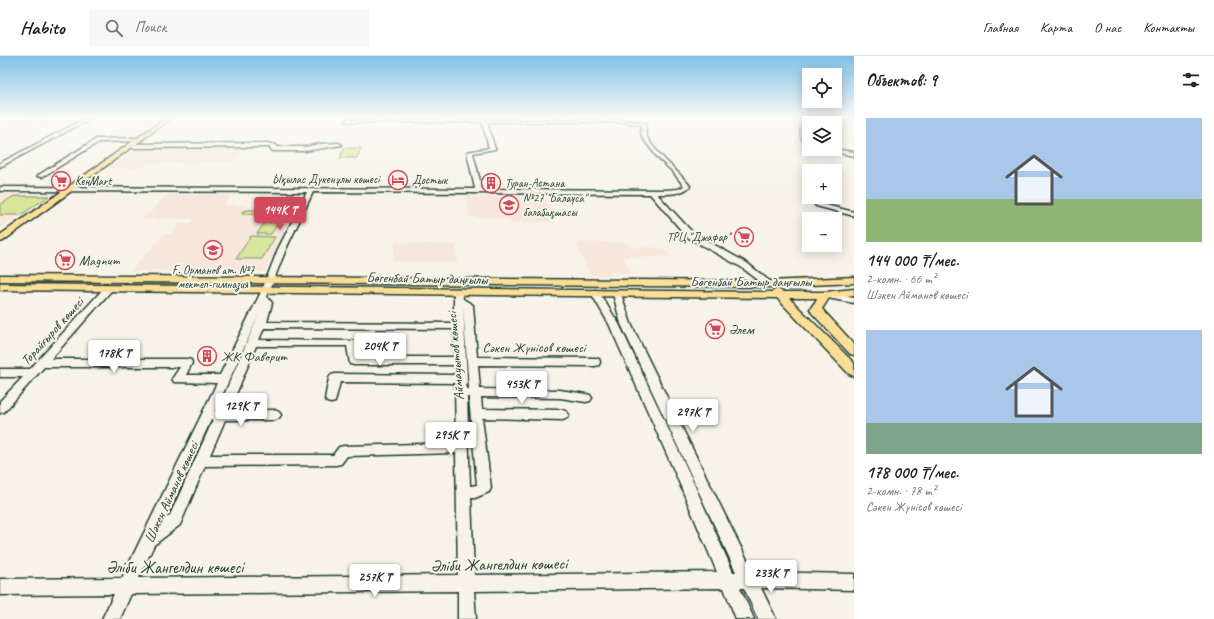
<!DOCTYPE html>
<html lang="ru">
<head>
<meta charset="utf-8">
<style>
	body { margin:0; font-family:Caveat,sans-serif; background:#f6f6f6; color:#202124; height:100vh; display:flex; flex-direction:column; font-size:15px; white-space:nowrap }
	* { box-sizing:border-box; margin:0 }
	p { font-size:13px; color:#757577 }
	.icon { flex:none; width:22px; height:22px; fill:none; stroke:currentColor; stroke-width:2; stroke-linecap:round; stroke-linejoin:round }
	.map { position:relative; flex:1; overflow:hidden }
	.side { display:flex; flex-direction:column; background:#fff; width:360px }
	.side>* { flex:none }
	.fabs { position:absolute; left:802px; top:12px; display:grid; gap:8px }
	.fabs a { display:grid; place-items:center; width:40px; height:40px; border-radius:0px; background:#fff; box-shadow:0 2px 10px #0003; font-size:20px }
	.price { position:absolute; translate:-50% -34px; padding:0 9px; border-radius:4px; background:#fff; color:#222; font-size:13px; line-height:26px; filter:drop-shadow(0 1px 2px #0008) }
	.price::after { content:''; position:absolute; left:50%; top:24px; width:12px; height:9px; margin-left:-6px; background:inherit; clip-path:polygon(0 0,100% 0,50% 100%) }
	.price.selected { background:#d1495b; color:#fff }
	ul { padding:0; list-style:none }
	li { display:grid; align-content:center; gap:8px; height:212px; padding:0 12px }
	li span { display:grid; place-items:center; height:124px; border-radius:0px; color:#555 }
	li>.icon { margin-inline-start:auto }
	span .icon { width:72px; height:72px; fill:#fffc; stroke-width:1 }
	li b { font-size:17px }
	h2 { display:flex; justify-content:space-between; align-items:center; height:48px; padding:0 12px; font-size:17px }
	header { display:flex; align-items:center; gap:24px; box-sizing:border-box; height:56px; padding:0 20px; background:#fff; border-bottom:1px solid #e0e0e0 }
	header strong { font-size:19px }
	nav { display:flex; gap:22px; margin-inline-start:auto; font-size:14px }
	.search { width:280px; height:36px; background:#f6f6f6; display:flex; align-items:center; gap:10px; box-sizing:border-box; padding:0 14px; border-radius:0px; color:#757577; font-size:15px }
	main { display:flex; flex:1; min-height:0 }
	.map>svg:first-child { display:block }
</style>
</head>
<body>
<header>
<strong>Habito</strong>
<div class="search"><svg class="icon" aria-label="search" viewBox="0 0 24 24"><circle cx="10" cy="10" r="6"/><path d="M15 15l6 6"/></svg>Поиск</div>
<nav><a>Главная</a><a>Карта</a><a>О нас</a><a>Контакты</a></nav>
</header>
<main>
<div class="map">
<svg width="854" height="563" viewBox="0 0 854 563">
	<rect width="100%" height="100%" fill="#f7f3e8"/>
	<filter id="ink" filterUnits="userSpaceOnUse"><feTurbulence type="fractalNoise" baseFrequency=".025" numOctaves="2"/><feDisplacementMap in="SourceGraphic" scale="8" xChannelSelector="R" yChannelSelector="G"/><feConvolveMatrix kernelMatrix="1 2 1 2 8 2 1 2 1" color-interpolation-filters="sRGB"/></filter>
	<g filter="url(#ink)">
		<g fill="#f7e6db">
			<polygon points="20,61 58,61 44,68 5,68"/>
			<polygon points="138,91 245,91 233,106 149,107 141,112 109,112"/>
			<polygon points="0,138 50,138 0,172"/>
			<polygon points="168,138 233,138 224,149 243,149 243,151 298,150 264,216 131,215 164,178 171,178 180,168 190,167 194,163 143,163"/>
			<polygon points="466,140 546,142 553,157 548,158 551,166 510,166 509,163 470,161"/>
			<polygon points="579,186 626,187 629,191 664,192 671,201 623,201 632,217 611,217 612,220 590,219 576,188"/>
			<polygon points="395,187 456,189 457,206 392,205"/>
		</g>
		<g fill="#d7e69a" stroke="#7b9267">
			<polygon points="344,92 361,92 357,102 340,102"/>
			<polygon points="14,140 49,140 21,159 0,159 0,149"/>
			<polygon points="249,154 280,154 284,156 277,159 242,158 243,155"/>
			<polygon points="265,166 278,167 271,178 257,178"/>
			<polygon points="251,180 275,181 262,203 236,203"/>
		</g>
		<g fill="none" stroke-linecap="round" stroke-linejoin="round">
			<defs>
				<g id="minor">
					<polygon points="88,61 94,61 0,111 0,107"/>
					<path d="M348,61h4l-1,3h130v-3h4l1,3h137l23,3c0,4 -1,9 0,12 8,18 32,35 44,51 -8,9 -21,8 -33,8l36,39 54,30 26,21 -1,2h-6l-25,-19 -54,-30 -37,-43 -337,-2 -27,57 -19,48 5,6 -5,19 187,1v-31l4,-3 4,3 1,7 10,6 4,52 118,1 4,1 1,3 -1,3 -4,1 -117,-1 2,24 80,1 26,4 4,1 2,3 -2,3 -4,1 -26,-4 -79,-1 1,12 81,1 4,2 2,3 -2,3 -4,2 -81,-2 9,70 -2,4 -14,6h-4l3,77 243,-3 -41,-97 -67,-151 -18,-31 4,-3 3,1 21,33 71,151 43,97h3l-115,-248 -8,-30 1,-2h6l1,2 10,30 122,248 101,2v16l-93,-2 15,31h-18l-14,-31h-4l14,31h-18l-12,-31 -250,3 2,28h-18v-28l-327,3 -11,25h-18l12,-25 -114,1v-16l122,-1 95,-195 -43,-1 -2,-3 8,-12h-136l-40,45 -4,1v-12l23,-24h-23v-8h30l75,-82h6l1,2 -1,2 -60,68h136l4,1 1,3 -6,12h34l42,-85 16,-41 29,-57 -307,-1v-4l475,2 -8,-37 22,-4 -7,-26h-134l-2,-1zM487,66h136l19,3 -1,8 1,4 16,21 15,14 11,14 -6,3 -13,1 -183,-1 -9,-36 22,-4zM463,250l6,83h-3l1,-10zM260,256l-43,99h-2zM264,272l190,1 1,28h-96l-3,-16 -97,-1zM256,290h91l3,18 4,1h101v10l-120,-1 -4,1 -2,3 -4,21 2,3 4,1 4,-1 5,-20 115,1 1,60 -112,3 -5,1 -6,8h-123l15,-35h50l4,-2 2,-3 -2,-3 -4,-2 -46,1zM467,341h2l8,88 -7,1zM211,364h2l-43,95 -4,3zM456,397l2,122 -319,3 15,-33 26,-20 25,-59 131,-1 5,-1 6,-8z"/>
					<path d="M803,70l2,1c0,8 4,13 4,20 -8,-4 -9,-12 -8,-20z"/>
					<polygon points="139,82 142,84 141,85 99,86 42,121 37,120 96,83"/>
					<polygon points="267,87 276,89 276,91 305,91 320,88 339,87 342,89 305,95 273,95 270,93 271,91 267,91 131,92 128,90 131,88"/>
					<polygon points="820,93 833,93 854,96 854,100"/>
					<polygon points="818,147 854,156 854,160 816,150 815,149"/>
					<polygon points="825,236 854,241 854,247 822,241 821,239 822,237"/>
				</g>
				<g id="major">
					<polygon points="167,61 173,61 3,185 0,186 0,179"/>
					<polygon points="0,219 769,225 854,221 854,227 769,231 0,225"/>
					<polygon points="0,228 772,236 777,233 783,236 825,236 854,233 854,239 829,242 822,253 854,288 854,299 850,298 812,257 810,253 818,242 789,242 854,307 854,320 849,318 777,242 0,234"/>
				</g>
			</defs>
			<use href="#minor" stroke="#1f3d34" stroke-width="3"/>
			<use href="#major" stroke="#1f3d34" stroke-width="3"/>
			<use href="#minor" fill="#f7f3e8" fill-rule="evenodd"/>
			<use href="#major" fill="#fdde96" fill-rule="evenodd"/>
			<polyline stroke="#1f3d34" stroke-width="1" points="828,61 854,65"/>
		</g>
	</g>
	<linearGradient id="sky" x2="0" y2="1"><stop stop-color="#81c0e8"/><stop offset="0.44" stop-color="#fbfaf5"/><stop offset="1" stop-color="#fbfaf5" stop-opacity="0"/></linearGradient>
	<rect width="854" height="140" fill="url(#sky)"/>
	<defs>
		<symbol id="hotel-ring" viewBox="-11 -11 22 22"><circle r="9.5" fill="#f7f3e8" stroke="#d1495b" stroke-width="1.5"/><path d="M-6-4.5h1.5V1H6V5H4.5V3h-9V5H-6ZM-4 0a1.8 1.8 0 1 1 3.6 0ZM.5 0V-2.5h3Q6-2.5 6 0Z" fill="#d1495b"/></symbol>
		<symbol id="supermarket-ring" viewBox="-11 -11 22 22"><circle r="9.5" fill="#f7f3e8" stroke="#d1495b" stroke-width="1.5"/><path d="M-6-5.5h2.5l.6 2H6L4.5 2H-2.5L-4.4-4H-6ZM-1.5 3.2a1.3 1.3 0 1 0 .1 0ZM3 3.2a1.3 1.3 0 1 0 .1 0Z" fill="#d1495b"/></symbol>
		<symbol id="building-ring" viewBox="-11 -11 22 22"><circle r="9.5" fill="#f7f3e8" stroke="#d1495b" stroke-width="1.5"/><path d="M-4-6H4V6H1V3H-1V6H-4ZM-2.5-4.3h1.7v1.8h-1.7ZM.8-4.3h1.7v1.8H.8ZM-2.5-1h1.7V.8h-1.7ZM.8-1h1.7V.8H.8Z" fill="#d1495b"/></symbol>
		<symbol id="school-ring" viewBox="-11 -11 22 22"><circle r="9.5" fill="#f7f3e8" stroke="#d1495b" stroke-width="1.5"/><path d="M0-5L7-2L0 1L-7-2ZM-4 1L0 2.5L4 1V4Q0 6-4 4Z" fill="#d1495b"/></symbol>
	</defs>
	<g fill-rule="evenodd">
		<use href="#hotel-ring" x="387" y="113" width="22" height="22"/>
		<use href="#supermarket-ring" x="50" y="114" width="22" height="22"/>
		<use href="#building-ring" x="480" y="116" width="22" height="22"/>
		<use href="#school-ring" x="498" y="138" width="22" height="22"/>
		<use href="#supermarket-ring" x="733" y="170" width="22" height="22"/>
		<use href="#school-ring" x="202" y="183" width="22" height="22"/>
		<use href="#supermarket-ring" x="54" y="193" width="22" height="22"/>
		<use href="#supermarket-ring" x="704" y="262" width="22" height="22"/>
		<use href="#building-ring" x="196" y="289" width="22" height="22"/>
	</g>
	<g text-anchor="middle" stroke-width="4" stroke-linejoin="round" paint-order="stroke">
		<g font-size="12" fill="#1f3d34" stroke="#f7f3e8">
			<text x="326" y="127">Ықылас Дүкенұлы көшесі</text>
		</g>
		<g font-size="12" fill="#1f3d34" stroke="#f7f3e8" text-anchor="start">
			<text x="412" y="128">Достык</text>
			<text x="75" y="129">КеңMart</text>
			<text x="505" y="131">Туран-Астана</text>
			<text x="523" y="146">№27 "Балауса"<tspan x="523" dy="14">балабақшасы</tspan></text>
			<text x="730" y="185" text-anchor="end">ТРЦ "Джафар"</text>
			<text x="213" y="218" text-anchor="middle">Ғ. Орманов ат. №7<tspan x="213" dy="14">мектеп-гимназия</tspan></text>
		</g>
		<g font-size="14" fill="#1f3d34" stroke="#f7f3e8" text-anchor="start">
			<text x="79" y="209">Magnum</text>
			<text x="729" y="278">Әлем</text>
			<text x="221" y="305">ЖК Фаворит</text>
		</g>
		<g font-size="14" fill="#1f3d34" stroke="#f7f3e8">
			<text transform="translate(427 222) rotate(1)" y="5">Бөгенбай Батыр даңғылы</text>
			<text x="751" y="230">Бөгенбай Батыр даңғылы</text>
			<text transform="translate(52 275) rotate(-48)" y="5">Торайғыров көшесі</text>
			<text x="534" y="296">Сәкен Жүнісов көшесі</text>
			<text transform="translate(455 300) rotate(-95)" y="5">Аймауытов көшесі</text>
			<text transform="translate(171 436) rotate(-65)" y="5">Шәкен Айманов көшесі</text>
		</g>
		<g font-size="17" fill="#1f3d34" stroke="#f7f3e8">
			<text transform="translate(499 508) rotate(-1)" y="6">Әліби Жангелдин көшесі</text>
			<text x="175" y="517">Әліби Жангелдин көшесі</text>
		</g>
	</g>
</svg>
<div class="fabs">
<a><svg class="icon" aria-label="locate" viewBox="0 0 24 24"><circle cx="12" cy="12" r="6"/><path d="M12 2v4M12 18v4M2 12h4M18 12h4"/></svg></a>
<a><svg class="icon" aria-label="layers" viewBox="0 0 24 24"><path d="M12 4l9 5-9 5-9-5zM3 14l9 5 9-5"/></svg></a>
<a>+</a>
<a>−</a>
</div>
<b class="price selected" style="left:280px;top:175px">144K ₸</b>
<b class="price" style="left:380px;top:311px">204K ₸</b>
<b class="price" style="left:114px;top:318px">178K ₸</b>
<b class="price" style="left:522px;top:349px">453K ₸</b>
<b class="price" style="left:241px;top:371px">129K ₸</b>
<b class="price" style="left:693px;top:377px">297K ₸</b>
<b class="price" style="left:451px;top:400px">295K ₸</b>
<b class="price" style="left:771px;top:538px">233K ₸</b>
<b class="price" style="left:375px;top:542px">257K ₸</b>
</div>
<section class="side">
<h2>Объектов: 9<svg class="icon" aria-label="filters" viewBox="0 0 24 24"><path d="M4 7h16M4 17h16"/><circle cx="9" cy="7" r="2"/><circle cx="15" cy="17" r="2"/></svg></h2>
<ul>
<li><span style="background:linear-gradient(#a9c7e8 65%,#8fb573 0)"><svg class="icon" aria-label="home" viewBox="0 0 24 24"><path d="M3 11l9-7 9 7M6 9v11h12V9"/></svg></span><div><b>144 000 ₸/мес.</b><p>2-комн. · 66 m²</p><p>Шәкен Айманов көшесі</p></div></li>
<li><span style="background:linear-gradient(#a9c7e8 75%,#7fa58c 0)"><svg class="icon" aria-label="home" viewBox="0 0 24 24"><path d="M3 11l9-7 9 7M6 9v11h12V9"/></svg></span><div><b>178 000 ₸/мес.</b><p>2-комн. · 78 m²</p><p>Сәкен Жүнісов көшесі</p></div></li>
</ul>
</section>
</main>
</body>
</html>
